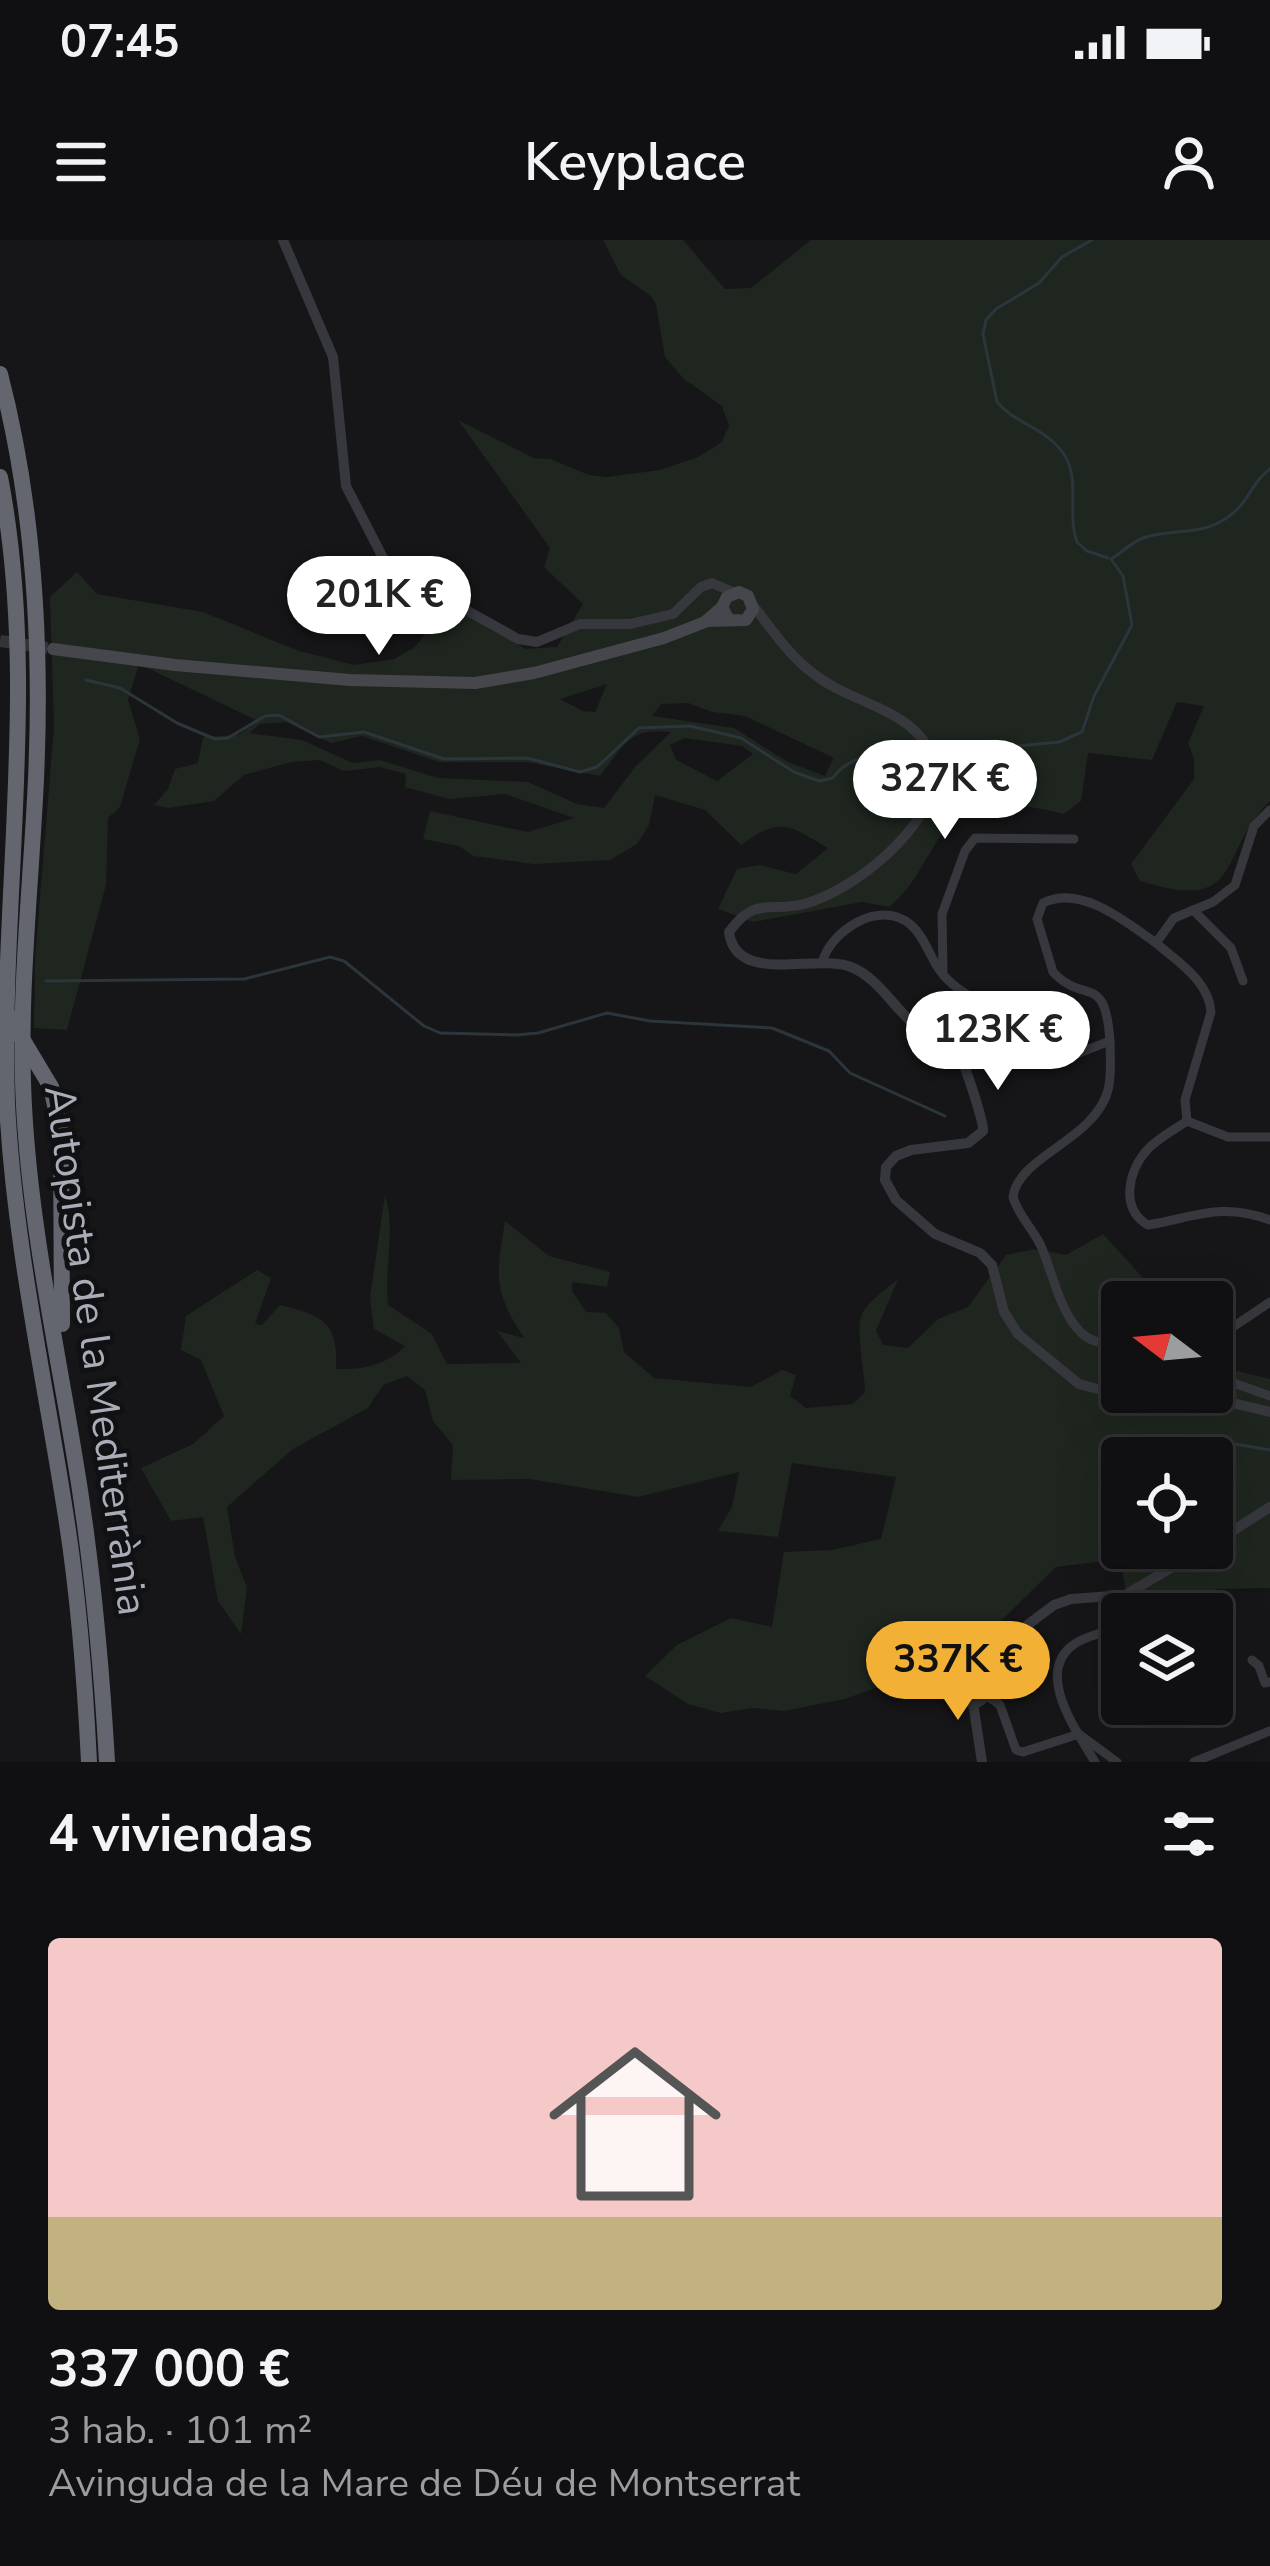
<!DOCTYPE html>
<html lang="es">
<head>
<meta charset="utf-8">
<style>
	body { margin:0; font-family:"Nunito Sans",sans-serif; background:#1e1e20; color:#f1f3f6; height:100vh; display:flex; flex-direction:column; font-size:45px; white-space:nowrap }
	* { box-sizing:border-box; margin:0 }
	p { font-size:39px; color:#9c9d9f }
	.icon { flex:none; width:66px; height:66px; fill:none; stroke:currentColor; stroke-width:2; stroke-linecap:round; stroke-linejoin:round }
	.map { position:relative; height:1522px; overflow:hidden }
	.side { display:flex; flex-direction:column; background:#101012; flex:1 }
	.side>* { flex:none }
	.needle { width:78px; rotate:286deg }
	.controls { position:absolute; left:1101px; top:1041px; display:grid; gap:24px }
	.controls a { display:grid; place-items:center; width:132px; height:132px; border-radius:12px; background:#101012; box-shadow:0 12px 48px #0002,0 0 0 3px #303032; font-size:60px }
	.price { position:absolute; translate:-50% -102px; padding:0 27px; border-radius:42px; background:#fff; color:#222; font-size:39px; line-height:78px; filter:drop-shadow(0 3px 6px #0008) }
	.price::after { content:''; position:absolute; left:50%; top:72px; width:36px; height:27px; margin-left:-18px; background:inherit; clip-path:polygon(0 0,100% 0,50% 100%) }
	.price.selected { background:#f2b134; color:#111 }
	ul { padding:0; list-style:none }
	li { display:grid; align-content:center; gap:24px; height:636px; padding:0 48px }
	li+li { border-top:3px solid #303032 }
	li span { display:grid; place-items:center; height:372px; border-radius:12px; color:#555 }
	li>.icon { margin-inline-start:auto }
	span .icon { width:216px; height:216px; fill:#fffc; stroke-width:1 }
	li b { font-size:51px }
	h2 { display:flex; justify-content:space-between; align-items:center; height:144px; padding:0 48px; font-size:51px }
	.status { display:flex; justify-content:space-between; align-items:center; height:84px; padding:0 60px; background:#101012; direction:ltr }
	.status svg { height:33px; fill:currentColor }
	header { display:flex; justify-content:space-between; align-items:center; height:156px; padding:0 48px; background:#101012; font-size:54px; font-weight:600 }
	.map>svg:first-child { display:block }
</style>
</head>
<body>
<div class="status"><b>07:45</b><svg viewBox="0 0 49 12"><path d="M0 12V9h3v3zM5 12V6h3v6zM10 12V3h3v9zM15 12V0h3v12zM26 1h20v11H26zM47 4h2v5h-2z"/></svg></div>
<header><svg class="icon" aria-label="menu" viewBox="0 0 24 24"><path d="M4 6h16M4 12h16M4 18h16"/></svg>Keyplace<svg class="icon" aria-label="person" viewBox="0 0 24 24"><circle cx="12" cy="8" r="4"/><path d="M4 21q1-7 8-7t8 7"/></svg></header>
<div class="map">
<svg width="1270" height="1522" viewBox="0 0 1270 1522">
	<rect width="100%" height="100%" fill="#161618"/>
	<g fill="#1e261f" fill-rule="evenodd">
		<path d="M603,0h80l42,49 26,-1 60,-48h459v561c-54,53 -24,113 -130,80l-9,-17 63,-85v-20l-6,-16 16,-37 -27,-4 -25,58 -64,-7 -7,48 -17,13c-44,-11 -94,-19 -124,23 -18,26 -26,50 -51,70l-27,-5 -109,20 -35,-13 19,-40 22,-4 37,9 32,-26c-40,-23 -47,-32 -87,-3l-36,-35 -50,-15 -6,30 -12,19 -27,16 -76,4 -61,-8 -14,-10 -36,-7 7,-28 98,21 46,-14 -69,-24 -56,5 -44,-12 1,-13 -26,-7 -36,4 -24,-11 -29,2 -47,13 -30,26 -46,7 -14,-3 14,-16 7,-20 23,-6 5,-26 35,-2 20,-14 -119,-57 -11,36 12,39 -20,68 -12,11 -2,67 -39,145 -33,-2 1,-70 19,-231 -4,-130 27,-25 20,22 106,18 96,39 55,14 40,-6 21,-12 13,-17 -19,-29 59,15 58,33 31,-2 26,-43 -39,-37 6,-19 -92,-128 76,38 16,1 39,16 18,2 53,-7 38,-13 23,-14 8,-17 -7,-20 -38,-27 -19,-22 -9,-53 -5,-8 -30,-21zM607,444l-12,28 -12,-1 -23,-12zM688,463l24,9 33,4 89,42 -9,18 -37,-14 -54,-34 -82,-12 9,-12zM286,482l45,21 31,-7 77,26h87l74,14c24,-30 28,-49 71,-44l-36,35 -31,41 -27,-4 -49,-22 -90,-4 -58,-18 -27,3 -51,-23 -53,-7 11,-9zM684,498l58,8 11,8 -36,27 -41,-21 -6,-15z"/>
		<path d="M385,955c11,34 -1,74 3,110l44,29 15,30 74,-1 -24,-32 27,7c-31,-48 -28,-61 -19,-117l44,35 61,16 -3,15 -35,-5v9l14,21 20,1 13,15 5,24 30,26 97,9 31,-17 14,5 -6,21 16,12 47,-4 12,-12c0,-20 -10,-64 -3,-78 6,-13 25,-25 36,-35l-22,52 7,14 25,3 30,-29 30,-12 38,-52 29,-6 31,6 37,-21 43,47 -6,13 9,8h-27v90h90v-33l13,9 45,11v209l-55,1 20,44 -23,2v-21h-82l-10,-55 -64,8 -91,89 -120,43 -61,12 -31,-3 -32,5 -33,-9 -43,-28 32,-31 54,-27 41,9 12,-75 48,-2 49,-11 15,-62 -104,-14 -14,74 -60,-6 14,-24 7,-35 -101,25 -108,-18 -79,1 2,-35 -20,-24 -8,-31 -18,-14 -24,9 -15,23 -75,41 -66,58 8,50 12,30 -6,47 -23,-33 -15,-84 -32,4 -30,-53 52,-24 31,-28 -23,-56 -20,-10 5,-34 71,-46 14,8 -16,46 7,1 18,-20c42,10 59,17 56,64 27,1 51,-4 69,-23l-31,-17 -4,-32zM1122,1218h90v90h-90z"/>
	</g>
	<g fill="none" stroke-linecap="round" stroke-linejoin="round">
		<g stroke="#2c353c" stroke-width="3">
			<path d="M1092,0l-30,17 -23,26 -43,26 -10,11 -3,14 14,68c18,22 52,27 68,54 15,25 2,59 12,86l10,9 21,7"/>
			<path d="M86,440l34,8 57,35 38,16 13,-1 37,-22 14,-1 40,22 45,-5 80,27 83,-1 53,14 17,-5 42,-39 51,-2 51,12 53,34 25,9 14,-3c19,-28 58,-24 89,-28"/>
			<path d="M932,510l60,-9 26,5 41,-4 23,-10 12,-36 38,-71 -9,-49 -12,-17c10,-6 21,-17 32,-21 24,-9 51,-3 75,-15 33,-17 29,-37 52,-54"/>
			<polyline points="46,741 244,739 330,717 344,721 424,786 440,793 517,795 538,793 607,773 650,781 772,788 829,811 850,833 945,876"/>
			<polyline points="1212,1200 1270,1210"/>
		</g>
		<polyline stroke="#333438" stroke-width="12" stroke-dasharray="12 6" stroke-linecap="butt" points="0,401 53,409"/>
		<g stroke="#37383d" stroke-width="9">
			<polyline points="1193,670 1231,708 1243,741"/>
			<path d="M1156,703c22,19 53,38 55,69l-26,88 2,21"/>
			<path d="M822,723c8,-32 58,-65 89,-38 14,12 19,33 30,47 17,23 48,31 68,51 11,11 14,29 29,35 20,8 53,-11 72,-17 -5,-70 -25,-35 -57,-69l-16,-53 6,-16c38,-19 83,19 113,40l18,-25 39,-16 22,-17 19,-59 16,-16"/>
			<polyline points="943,731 942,674 965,611 975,598 1074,599"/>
			<path d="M1110,801c0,16 2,34 -2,49 -13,50 -90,66 -95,107 5,18 20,32 28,49 14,31 28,117 81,92"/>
			<path d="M1270,897h-42l-41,-16c-13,9 -29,17 -40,29 -19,21 -27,59 1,75 48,-8 72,-23 122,-5"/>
			<polyline points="1212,1101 1270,1062"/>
			<polyline points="1212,1121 1231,1142 1270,1156"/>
			<polyline points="1252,1420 1259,1426 1265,1443 1270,1442"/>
			<polyline points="986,1455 1000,1465 1016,1510 1023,1512 1079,1494 1117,1522"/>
			<path d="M1095,1522c-18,-31 -63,-91 -19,-119 7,-5 19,-8 27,-11"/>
			<polyline points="1194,1522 1270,1491"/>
		</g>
		<g stroke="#37383d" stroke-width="10">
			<polyline points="283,0 333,117 346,246 396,343 417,358 466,370 518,399 537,402 580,384 630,384 673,374 701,347 712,343 735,353"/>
			<path d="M752,364c19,24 37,52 62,70 43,34 116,36 122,101 -7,55 -81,115 -132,129 -35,9 -48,-9 -75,28 7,54 87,21 122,35 28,11 44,43 68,62 11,9 30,12 39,24 6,8 26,69 25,78l-15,12 -57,7 -15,6 -10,11 -1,13 11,20 39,34 45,19 12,12 12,47 14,22 61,50 56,15 55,-6 80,19"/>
			<polyline points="1212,1304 1270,1267"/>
			<circle cx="973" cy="1449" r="14"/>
			<polyline points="979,1436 990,1413 1054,1365 1071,1359 1125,1355 1205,1308"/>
			<polyline points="973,1463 982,1522"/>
		</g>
		<g stroke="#45474d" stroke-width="12">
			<polyline points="706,381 746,380 753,369 748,356 739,352 727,357 722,367 729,380"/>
			<polyline points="53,409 175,425 350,440 475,443 534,433 664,398 705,382 722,367"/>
		</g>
		<g stroke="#63666e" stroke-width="16">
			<path d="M0,134c34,131 42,271 36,405 -5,109 -18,218 -12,327 6,115 30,227 49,341 18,104 28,209 34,315"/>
			<path d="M0,237c40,207 0,418 7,626 7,140 38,277 59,414 13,82 19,163 23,245"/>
			<polyline points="51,847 61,892 62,1084"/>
		</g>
		<polyline stroke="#63666e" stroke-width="16" points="0,762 51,847"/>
	</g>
	<g text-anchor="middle" stroke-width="10" stroke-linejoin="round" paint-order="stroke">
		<g font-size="42" fill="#a8adb8" stroke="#111113">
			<text transform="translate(97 1110) rotate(82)" y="15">Autopista de la Mediterrània</text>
		</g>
	</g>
</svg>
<div class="controls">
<a><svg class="needle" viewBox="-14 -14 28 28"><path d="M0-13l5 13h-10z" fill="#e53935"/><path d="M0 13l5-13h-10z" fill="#9c9d9f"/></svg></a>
<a><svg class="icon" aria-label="locate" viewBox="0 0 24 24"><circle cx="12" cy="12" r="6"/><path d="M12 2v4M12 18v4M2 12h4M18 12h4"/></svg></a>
<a><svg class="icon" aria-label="layers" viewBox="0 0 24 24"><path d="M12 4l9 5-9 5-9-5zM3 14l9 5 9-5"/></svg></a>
</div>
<b class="price" style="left:379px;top:418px">201K €</b>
<b class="price" style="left:945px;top:602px">327K €</b>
<b class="price" style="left:998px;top:853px">123K €</b>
<b class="price selected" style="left:958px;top:1483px">337K €</b>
</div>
<section class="side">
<h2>4 viviendas<svg class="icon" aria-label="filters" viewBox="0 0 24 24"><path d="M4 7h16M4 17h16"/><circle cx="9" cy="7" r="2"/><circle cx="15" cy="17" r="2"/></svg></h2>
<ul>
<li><span style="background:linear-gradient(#f6c9c9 75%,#c2b280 0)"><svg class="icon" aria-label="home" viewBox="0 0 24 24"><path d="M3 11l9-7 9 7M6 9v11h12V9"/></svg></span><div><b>337 000 €</b><p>3 hab. · 101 m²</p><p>Avinguda de la Mare de Déu de Montserrat</p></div></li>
</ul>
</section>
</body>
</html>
